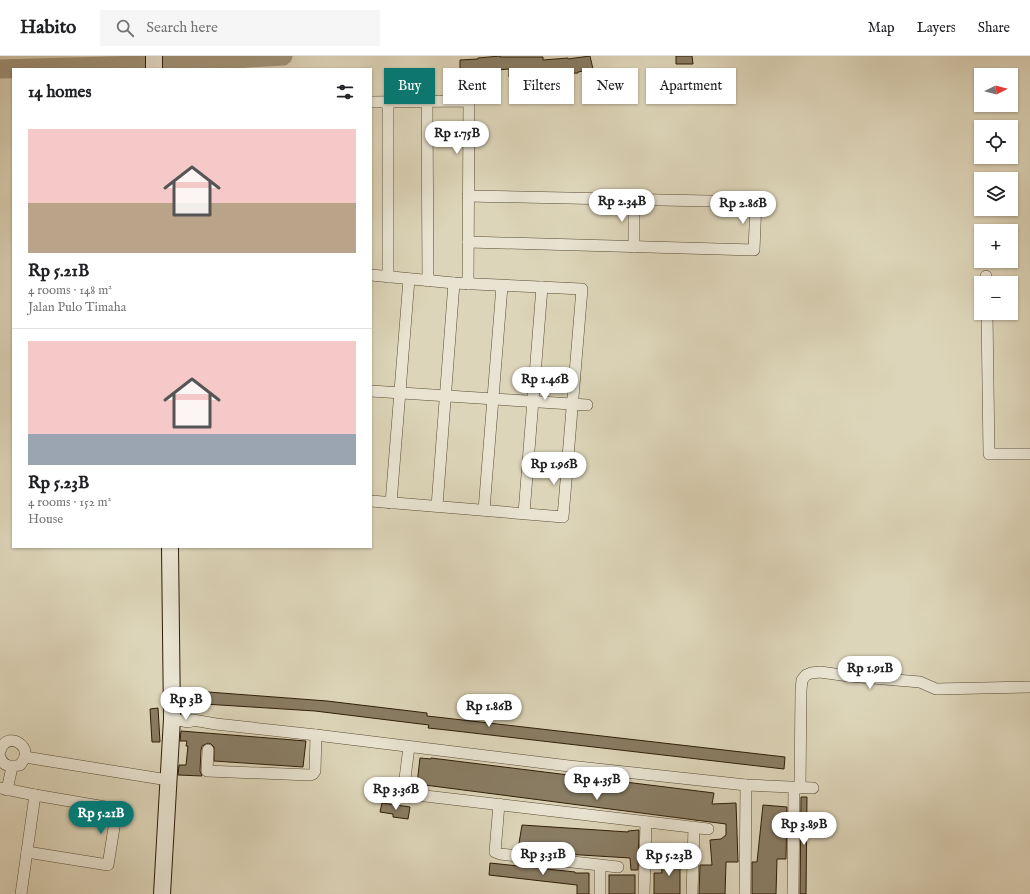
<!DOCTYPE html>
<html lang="en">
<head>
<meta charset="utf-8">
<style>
	body { margin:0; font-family:"IM FELL English",serif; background:#f6f6f6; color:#202124; height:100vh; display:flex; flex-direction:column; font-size:15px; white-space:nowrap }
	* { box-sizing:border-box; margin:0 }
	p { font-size:13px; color:#757577 }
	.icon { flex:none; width:22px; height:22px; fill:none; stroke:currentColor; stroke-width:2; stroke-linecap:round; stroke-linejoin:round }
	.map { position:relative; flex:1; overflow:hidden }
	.details { position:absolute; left:12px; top:12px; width:360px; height:480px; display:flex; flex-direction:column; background:#fff; border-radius:0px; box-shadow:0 1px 3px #0004 }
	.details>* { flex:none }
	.guide { position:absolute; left:384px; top:12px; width:380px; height:36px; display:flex; gap:8px }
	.needle { width:26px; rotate:84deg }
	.buttons { position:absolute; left:974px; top:12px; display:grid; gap:8px }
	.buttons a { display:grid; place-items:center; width:44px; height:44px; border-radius:0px; background:#fff; box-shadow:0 1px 3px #0004; font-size:20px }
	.price { position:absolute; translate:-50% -34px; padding:0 9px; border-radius:14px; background:#fff; color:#222; font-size:13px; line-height:26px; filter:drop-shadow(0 1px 2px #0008) }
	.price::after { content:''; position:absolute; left:50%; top:24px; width:12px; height:9px; margin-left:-6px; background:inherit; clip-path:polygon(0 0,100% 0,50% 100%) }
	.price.current { background:#0f766e; color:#fff }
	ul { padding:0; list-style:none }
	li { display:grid; align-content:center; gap:8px; height:212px; padding:0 16px }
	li+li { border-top:1px solid #e0e0e0 }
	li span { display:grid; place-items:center; height:124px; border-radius:0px; color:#555 }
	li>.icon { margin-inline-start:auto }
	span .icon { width:72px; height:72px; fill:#fffc; stroke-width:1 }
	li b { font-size:17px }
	h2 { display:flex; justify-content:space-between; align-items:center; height:48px; padding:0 16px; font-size:17px }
	.tag { padding:0 14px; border-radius:0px; background:#fff; box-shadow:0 1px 3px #0004; font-size:14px; line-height:36px }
	.tag.current { background:#0f766e; color:#fff }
	header { display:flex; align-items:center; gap:24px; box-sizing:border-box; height:56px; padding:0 20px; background:#fff; border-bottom:1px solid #e0e0e0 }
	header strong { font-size:19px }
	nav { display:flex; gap:22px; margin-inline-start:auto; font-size:14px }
	.search { width:280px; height:36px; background:#f6f6f6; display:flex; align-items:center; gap:10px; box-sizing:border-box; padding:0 14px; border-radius:0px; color:#757577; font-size:15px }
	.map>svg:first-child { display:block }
</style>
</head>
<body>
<header>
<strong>Habito</strong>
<div class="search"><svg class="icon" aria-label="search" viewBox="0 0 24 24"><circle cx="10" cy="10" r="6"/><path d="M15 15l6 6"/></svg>Search here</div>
<nav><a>Map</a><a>Layers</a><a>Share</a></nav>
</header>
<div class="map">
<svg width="1030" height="838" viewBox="0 0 1030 838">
	<rect width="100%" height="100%" fill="#ddd5b9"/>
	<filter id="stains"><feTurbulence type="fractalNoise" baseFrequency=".005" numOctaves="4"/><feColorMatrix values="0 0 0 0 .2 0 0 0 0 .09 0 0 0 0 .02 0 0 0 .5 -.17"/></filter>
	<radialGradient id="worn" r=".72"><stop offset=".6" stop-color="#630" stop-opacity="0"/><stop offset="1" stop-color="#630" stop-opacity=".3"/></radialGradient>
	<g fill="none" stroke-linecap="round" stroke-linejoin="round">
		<polyline stroke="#a2967c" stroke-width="19" points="0,13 141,9 178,9 248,2 283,0"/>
	</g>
	<g fill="#897d64" stroke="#2e1d07">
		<polygon points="500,0 500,1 543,1 543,4 568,2 568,3 590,0 593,13 578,16 578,17 550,18 550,16 525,16 526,20 509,21 509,13 460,17 460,4 478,3 478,2"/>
		<polygon points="676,0 692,0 693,8 676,8"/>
		<polygon points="194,635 208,638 208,636 327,645 427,657 427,660 445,662 785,701 784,713 447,674 428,672 429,669 315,655 204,648 202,654 191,652"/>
		<polygon points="158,652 160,686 152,686 150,653"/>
		<polygon points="181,675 306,685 303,711 214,705 214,691 211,688 208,687 202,690 201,694 200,715 202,720 178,719 179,709 186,709 188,690 186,690 187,685 180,685"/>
		<polygon points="420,702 431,703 431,702 714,737 712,748 736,747 738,806 726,806 725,838 699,838 700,809 712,809 710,784 721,783 726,779 726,768 417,728"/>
		<polygon points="801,741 807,741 806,838 800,838"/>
		<polygon points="382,747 410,751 408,763 393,761 393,758 380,756"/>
		<polygon points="763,749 787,751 786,803 777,803 776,838 752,838 752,806 757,806"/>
		<polygon points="522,769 628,776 628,775 639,774 638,814 631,814 630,802 565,798 518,793"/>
		<polygon points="686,800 686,812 680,813 680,838 654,838 654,817 662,817 661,805 680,804 679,801"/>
		<polygon points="490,807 575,816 575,817 589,817 589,838 577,838 577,829 489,819"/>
		<rect x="609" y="819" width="26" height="19"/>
	</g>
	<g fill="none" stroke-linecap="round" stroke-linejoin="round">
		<defs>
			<g id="street">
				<polyline points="427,45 428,225"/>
				<polyline points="371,46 469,45 468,228"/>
				<polyline points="468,186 754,194 756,146 468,140"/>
				<polyline points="634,191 634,144"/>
				<polyline points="371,219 454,227 582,233 563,461 371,445"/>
				<polyline points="986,220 986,227"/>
				<polyline points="388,221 388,46"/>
				<polyline points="987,257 989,398 1030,398"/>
				<polyline points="371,335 587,349"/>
				<polyline points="391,447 409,223"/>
				<polyline points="437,450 454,227"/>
				<polyline points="484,454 502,230"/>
				<polyline points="524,457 542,231"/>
				<polyline points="172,663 189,666 193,664 216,668 316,679 569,710 746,729 813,732"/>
				<polyline points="208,694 207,715 310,719 313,718 315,715 316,679"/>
				<path d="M0,695c1,-2 1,-4 3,-6 8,-10 24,-1 22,11 0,3 -3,6 -5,9 -9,2 -17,2 -20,-8"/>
				<polyline points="25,701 168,724"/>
				<polyline points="0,732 35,739 21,838"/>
				<polyline points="800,732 801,634 802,624 806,619 811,617 820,616 849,620 920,626 936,633 1030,631"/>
				<polyline points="7,734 12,711"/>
				<polyline points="391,736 708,773"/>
				<polyline points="403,738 409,691"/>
				<polyline points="499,748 495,796 500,798 618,811"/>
				<polyline points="27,796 108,809 117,753 35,739"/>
				<polyline points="600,810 600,838"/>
				<polyline points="644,838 646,766"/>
				<polyline points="692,838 694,771"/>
				<polyline points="745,838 746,729"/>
				<polyline points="793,838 794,732"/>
			</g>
			<g id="secondary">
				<polyline points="154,0 154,13"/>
				<polyline points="162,838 172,663 170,491"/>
			</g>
		</defs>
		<use href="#street" stroke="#5a4b34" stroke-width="12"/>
		<use href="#secondary" stroke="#2e1d07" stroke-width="18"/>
		<use href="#street" stroke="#e9e4d2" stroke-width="11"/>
		<use href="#secondary" stroke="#e9e4d2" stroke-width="16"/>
	</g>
	<rect width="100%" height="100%" filter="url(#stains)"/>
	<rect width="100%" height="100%" fill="url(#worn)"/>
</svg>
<div class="buttons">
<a><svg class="needle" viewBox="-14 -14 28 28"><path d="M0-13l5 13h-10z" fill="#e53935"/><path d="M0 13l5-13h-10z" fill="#757577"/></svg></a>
<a><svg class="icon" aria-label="locate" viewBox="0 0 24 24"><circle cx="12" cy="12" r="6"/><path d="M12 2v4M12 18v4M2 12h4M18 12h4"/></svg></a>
<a><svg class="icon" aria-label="layers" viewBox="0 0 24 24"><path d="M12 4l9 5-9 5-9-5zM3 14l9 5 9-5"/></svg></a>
<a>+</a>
<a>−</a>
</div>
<b class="price" style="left:457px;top:99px">Rp 1.75B</b>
<b class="price" style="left:622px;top:167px">Rp 2.34B</b>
<b class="price" style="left:743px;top:169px">Rp 2.86B</b>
<b class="price" style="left:545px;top:345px">Rp 1.46B</b>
<b class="price" style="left:554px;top:430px">Rp 1.96B</b>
<b class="price" style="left:870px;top:634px">Rp 1.91B</b>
<b class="price" style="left:186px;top:665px">Rp 3B</b>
<b class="price" style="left:489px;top:672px">Rp 1.86B</b>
<b class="price" style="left:597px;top:745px">Rp 4.35B</b>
<b class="price" style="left:396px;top:755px">Rp 3.36B</b>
<b class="price current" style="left:101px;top:779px">Rp 5.21B</b>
<b class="price" style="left:804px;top:790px">Rp 3.89B</b>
<b class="price" style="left:543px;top:820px">Rp 3.31B</b>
<b class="price" style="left:669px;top:821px">Rp 5.23B</b>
<div class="guide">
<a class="tag current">Buy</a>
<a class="tag">Rent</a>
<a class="tag">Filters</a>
<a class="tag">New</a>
<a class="tag">Apartment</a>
</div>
<section class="details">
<h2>14 homes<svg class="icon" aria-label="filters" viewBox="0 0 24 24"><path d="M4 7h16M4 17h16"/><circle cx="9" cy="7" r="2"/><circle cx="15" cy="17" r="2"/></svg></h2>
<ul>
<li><span style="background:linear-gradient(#f6c9c9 60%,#b9a48a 0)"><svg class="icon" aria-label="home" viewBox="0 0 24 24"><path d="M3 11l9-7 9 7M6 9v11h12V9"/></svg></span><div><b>Rp 5.21B</b><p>4 rooms · 148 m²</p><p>Jalan Pulo Timaha</p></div></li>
<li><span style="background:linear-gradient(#f6c9c9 75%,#9aa5b1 0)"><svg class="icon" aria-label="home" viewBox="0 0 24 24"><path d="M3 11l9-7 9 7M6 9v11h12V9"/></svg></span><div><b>Rp 5.23B</b><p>4 rooms · 152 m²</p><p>House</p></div></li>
</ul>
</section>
</div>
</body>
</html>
